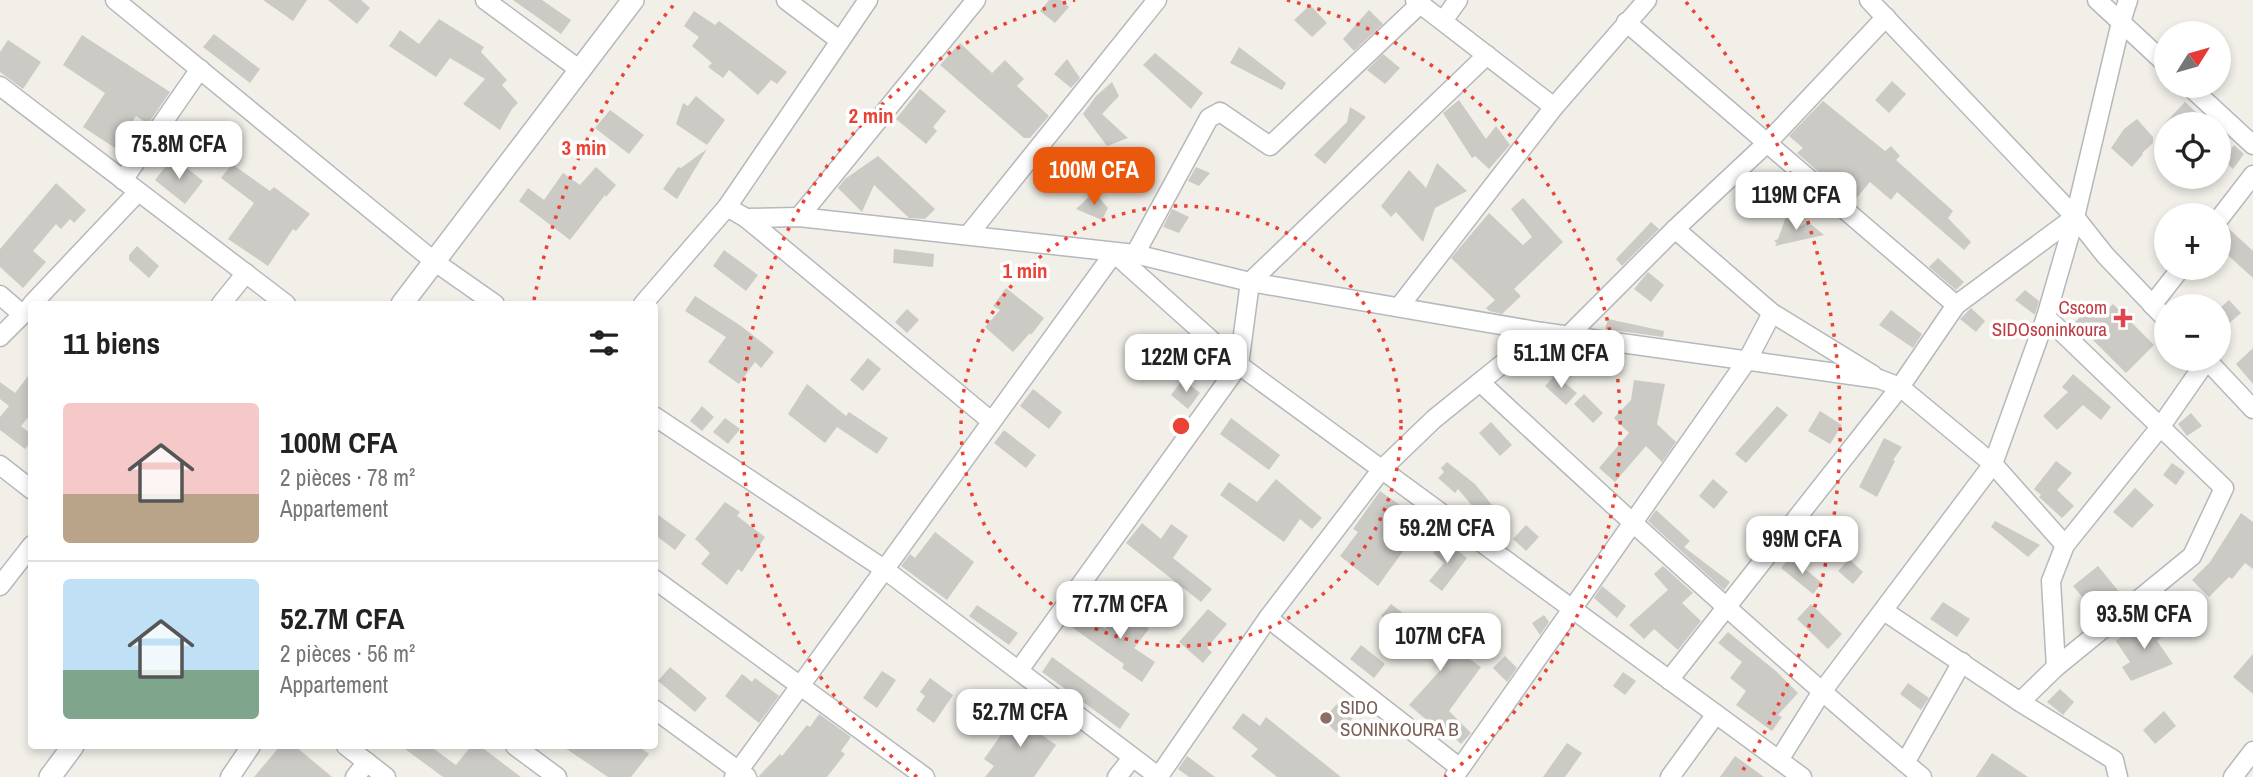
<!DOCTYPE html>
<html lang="fr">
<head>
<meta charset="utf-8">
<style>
	body { margin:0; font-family:"Archivo Narrow",sans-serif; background:#f2f2f2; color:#222; height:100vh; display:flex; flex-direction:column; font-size:26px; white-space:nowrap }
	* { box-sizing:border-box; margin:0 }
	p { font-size:23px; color:#767676 }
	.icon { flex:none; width:38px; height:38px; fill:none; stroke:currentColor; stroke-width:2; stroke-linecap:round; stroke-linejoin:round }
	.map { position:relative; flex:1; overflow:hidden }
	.sheet { position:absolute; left:28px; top:301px; width:630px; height:448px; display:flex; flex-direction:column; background:#fff; border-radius:7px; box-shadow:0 4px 10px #0003 }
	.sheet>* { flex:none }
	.needle { width:46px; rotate:53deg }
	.buttons { position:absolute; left:2154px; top:21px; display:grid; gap:14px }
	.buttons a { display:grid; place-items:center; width:77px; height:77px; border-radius:50%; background:#fff; box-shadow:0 4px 10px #0003; font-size:35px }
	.price { position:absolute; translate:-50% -60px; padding:0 16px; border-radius:14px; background:#fff; color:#222; font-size:23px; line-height:46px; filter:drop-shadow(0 2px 4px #0008) }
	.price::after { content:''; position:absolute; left:50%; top:42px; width:21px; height:16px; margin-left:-10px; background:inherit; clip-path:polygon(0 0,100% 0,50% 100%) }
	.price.current { background:#ea580c; color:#fff }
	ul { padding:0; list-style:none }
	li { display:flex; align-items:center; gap:21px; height:175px; padding:0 35px }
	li+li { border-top:2px solid #e0e0e0 }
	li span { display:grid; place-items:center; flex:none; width:196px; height:140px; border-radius:7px; color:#555 }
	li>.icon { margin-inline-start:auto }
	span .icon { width:84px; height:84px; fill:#fffc; stroke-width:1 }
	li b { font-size:30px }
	h2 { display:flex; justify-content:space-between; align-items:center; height:84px; padding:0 35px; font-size:30px }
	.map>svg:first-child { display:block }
</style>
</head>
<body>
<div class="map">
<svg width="2253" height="777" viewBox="0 0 2253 777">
	<rect width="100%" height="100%" fill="#f1efe8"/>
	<g fill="#cccac5">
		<polygon points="263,0 307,0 293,21"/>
		<polygon points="328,0 361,0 370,8 357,24"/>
		<polygon points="513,0 542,0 571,20 561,34"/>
		<polygon points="1049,0 1061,0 1069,7 1055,23 1040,11"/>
		<polygon points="1310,5 1327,23 1312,37 1294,20"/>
		<polygon points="1369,10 1383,24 1354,51 1343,39"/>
		<polygon points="694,11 715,25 719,21 787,72 777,84 771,80 758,95 729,70 723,78 708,67 712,63 692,46 699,37 684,26"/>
		<polygon points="439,19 484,47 481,52 507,80 502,85 518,103 512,109 500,130 463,104 485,79 450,58 436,77 389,46 400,30 419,44"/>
		<polygon points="214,34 260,69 250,83 203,47"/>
		<polygon points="82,35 170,92 148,124 136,116 115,148 83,127 105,93 63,65"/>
		<polygon points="8,40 41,62 23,89 0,72 0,52"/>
		<polygon points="960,43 992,73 1005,60 1024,79 1017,86 1049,116 1030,138 1024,138 940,65"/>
		<polygon points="1239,47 1286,83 1282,90 1230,63"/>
		<polygon points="1155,53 1203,93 1191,109 1143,65"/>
		<polygon points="1383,54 1400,68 1385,84 1367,70"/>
		<polygon points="1067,59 1080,78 1071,88 1054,74"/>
		<polygon points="1892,81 1906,94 1889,113 1875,100"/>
		<polygon points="1112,82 1119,96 1102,114 1128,138 1107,146 1083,114 1096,96"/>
		<polygon points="920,89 946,111 933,127 937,131 926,144 896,119"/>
		<polygon points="696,96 725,120 707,145 676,124 683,103 688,106"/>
		<polygon points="1459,100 1486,139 1496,126 1510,145 1489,169 1475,156 1472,158 1443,113"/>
		<polygon points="1823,101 1885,151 1891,146 1900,156 1896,160 1953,211 1948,218 1971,242 1964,250 1897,192 1891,200 1870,182 1853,202 1797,153 1803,148 1789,136"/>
		<polygon points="2185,102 2209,124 2164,124"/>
		<polygon points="1350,107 1366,117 1325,164 1314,155 1347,122"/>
		<polygon points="610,110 644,135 629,154 595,128"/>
		<polygon points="2137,119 2153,137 2153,143 2142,153 2143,154 2132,167 2111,148 2124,129"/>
		<polygon points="2234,145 2244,154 2233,169 2223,160"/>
		<polygon points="707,149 677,199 663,189 678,167 681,168"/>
		<polygon points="878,156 935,209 925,219 909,218 874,185 862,212 838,188 845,179"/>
		<polygon points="173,157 203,181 185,204 155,180"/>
		<polygon points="1437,163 1467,191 1435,208 1423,242 1396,212 1391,217 1381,206 1409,170 1426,188"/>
		<polygon points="232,164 270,191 274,187 310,214 296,231 293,229 268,266 228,239 254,203 221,178"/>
		<polygon points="596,167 616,185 606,197 605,195 570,240 519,201 528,188 544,200 563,173 580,185"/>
		<polygon points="1196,167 1210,173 1199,186 1188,181"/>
		<polygon points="56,183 86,210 74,223 70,219 61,229 56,224 33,251 46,262 23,288 0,267 0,249"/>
		<polygon points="1094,192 1108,208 1102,220 1076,209"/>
		<polygon points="1523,198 1563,242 1514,289 1521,296 1502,314 1489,311 1486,308 1495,300 1451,258 1489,213 1523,245 1532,237 1511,209"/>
		<polygon points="1172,209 1189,217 1179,233 1163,227"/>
		<polygon points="1787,214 1799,227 1808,222 1824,235 1775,246 1777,243 1774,241 1778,239"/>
		<polygon points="1651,222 1659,229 1622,266 1616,259"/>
		<polygon points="2227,227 2253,251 2253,278 2219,247 2219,234"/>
		<polygon points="137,246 159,266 149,278 129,260 129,255"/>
		<polygon points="894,249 934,254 933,267 893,263"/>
		<polygon points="724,250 758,275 746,291 713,266"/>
		<polygon points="1938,258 1964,282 1956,290 1929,267"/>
		<polygon points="1648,272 1664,285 1651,302 1634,289"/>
		<polygon points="1006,288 1044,318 1031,335 1030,333 1013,352 985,327 1000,310 993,306"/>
		<polygon points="2025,290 2039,301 2035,315 2015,300"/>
		<polygon points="695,296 741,326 774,352 761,368 755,362 739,384 708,362 726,337 685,311"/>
		<polygon points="2229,300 2241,313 2219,332 2219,309"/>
		<polygon points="2113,304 2154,345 2126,373 2075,322 2092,305 2102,315"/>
		<polygon points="1971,308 1985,321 1976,332 1960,319"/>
		<polygon points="907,309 919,320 907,333 895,322"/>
		<polygon points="1891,310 1922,334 1913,348 1879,325"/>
		<polygon points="1608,319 1664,331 1663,337 1605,329"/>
		<polygon points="2253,348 2253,384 2236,364"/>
		<polygon points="868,358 881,369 863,391 850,380"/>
		<polygon points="32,371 32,413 21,426 32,435 32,440 25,449 0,430 0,417 9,406 0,399 0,382 15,393"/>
		<polygon points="2073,374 2111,407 2101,420 2083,405 2057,430 2043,416 2068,392 2062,387"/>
		<polygon points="1555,375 1577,393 1566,405 1545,386"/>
		<polygon points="1183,379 1200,393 1188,409 1171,395"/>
		<polygon points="1634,380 1665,384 1657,424 1676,442 1662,462 1646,446 1615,482 1599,468 1629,433 1614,418 1631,400"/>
		<polygon points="807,384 846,416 849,412 888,438 877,454 837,427 825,443 788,414"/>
		<polygon points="1033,389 1062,412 1049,429 1020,406"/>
		<polygon points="1584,394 1603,413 1593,423 1574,404"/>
		<polygon points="702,406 714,417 702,431 690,421"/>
		<polygon points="1777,406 1788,415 1746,463 1735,454"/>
		<polygon points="1820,411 1842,425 1830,444 1808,431"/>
		<polygon points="2191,413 2202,426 2187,436 2178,424"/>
		<polygon points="725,418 740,429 728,444 713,432"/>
		<polygon points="1231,418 1280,455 1269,470 1220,434"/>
		<polygon points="1491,422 1512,445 1500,456 1479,433"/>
		<polygon points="1004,430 1036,455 1026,468 994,443"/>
		<polygon points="1884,438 1902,447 1893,460 1895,461 1877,497 1859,487"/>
		<polygon points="2056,461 2072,473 2057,490 2074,506 2062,518 2039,497 2041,495 2034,489"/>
		<polygon points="1447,462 1475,484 1492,505 1480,515 1458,489 1455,493 1438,478 1444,472 1441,468"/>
		<polygon points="2172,463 2185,472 2176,485 2163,475"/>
		<polygon points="1276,479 1322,518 1312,529 1300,519 1284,542 1220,495 1229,482 1257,502"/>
		<polygon points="1713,479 1728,492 1714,509 1699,496"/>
		<polygon points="2135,488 2154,505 2132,528 2113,512"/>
		<polygon points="1380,491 1424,522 1378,586 1340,556 1358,532 1353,529"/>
		<polygon points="725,502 740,512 737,516 765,537 742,572 738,569 727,585 701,564 710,553 695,539"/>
		<polygon points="1656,510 1690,541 1684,547 1730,582 1724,590 1648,521"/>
		<polygon points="654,512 686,535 675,550 654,534"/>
		<polygon points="2241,513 2253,522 2253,569 2245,563 2232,579 2229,577 2209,597 2192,580 2210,562"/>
		<polygon points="1995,521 2040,545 2028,557 1991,527"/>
		<polygon points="1142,523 1161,539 1171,524 1188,536 1173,558 1212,589 1201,602 1126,543"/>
		<polygon points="1526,525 1539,537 1526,551 1513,539"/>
		<polygon points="935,532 974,562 947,600 901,566 910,554 915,558"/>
		<polygon points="1444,540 1467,558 1442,591 1429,581 1444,563 1433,553"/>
		<polygon points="1790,557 1822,583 1813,594 1781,568"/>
		<polygon points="1849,559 1863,572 1853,584 1838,571"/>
		<polygon points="1663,566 1693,593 1682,603 1701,621 1678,650 1654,629 1644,639 1629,625 1668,590 1654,574"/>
		<polygon points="2098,566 2120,593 2096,613 2073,586"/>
		<polygon points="1602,586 1626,606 1617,618 1594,598"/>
		<polygon points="1145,593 1165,609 1153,624 1137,603"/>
		<polygon points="1943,602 1970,619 1957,637 1930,619"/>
		<polygon points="1391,604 1418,625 1419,623 1444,642 1458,626 1476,641 1464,655 1481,667 1449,711 1471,733 1461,744 1445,729 1442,733 1409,705 1445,665 1381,616"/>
		<polygon points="1811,604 1842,634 1828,649 1797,619"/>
		<polygon points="977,605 1018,633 1009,645 969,616"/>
		<polygon points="1123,607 1149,629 1134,648 1155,662 1142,682 1122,668 1124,664 1073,628 1083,613 1105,629"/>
		<polygon points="1208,609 1227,624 1207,648 1212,652 1203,663 1179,642"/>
		<polygon points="1544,615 1549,622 1540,635 1532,623"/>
		<polygon points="2145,620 2148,629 2160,620 2165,634 2157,641 2173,664 2131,681 2122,667 2130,662 2116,641"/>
		<polygon points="1728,632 1777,672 1798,693 1778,715 1782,717 1772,731 1736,705 1746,691 1730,678 1742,662 1718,643"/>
		<polygon points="1361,645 1385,664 1374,678 1350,659"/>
		<polygon points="2253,654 2253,694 2233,677"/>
		<polygon points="1505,656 1517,668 1507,682 1493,668"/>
		<polygon points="1052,657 1130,714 1120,729 1042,672"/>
		<polygon points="670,667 707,698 695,712 658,681"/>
		<polygon points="882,671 896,680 877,708 863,698"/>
		<polygon points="1623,672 1636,681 1625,695 1613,686"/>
		<polygon points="742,674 752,682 755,678 779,696 759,723 725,696"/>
		<polygon points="930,678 953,695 934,723 916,710 925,696 920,692"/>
		<polygon points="1908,683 1929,698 1921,710 1900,694"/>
		<polygon points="2060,689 2074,702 2063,715 2047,702"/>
		<polygon points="1338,703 1353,718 1338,734 1323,719"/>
		<polygon points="1020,708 1044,725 1039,733 1056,745 1034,777 985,777 994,766 984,759"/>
		<polygon points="2164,711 2176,726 2155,744 2143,730"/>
		<polygon points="1243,713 1260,726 1266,717 1341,777 1277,777 1251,756 1258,749 1232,728"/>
		<polygon points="819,714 851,737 841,751 845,754 827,777 758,777 780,754 782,756 807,725 810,727"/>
		<polygon points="1567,743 1582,753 1565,777 1543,777"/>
		<polygon points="280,746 295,746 332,777 254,777"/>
		<polygon points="401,746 430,746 456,765 471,746 480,746 521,777 443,777"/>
		<polygon points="562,746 638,746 649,754 631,777 608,777"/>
		<polygon points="1992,753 2028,777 1976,777"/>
		<polygon points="1187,756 1215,777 1189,777 1178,769"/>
		<polygon points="1735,756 1764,777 1720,777"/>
	</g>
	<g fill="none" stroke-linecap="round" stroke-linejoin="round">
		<defs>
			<g id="minor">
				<polyline points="115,0 435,262 495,304"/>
				<polyline points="485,0 580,70"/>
				<polyline points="786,0 839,40"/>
				<polyline points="1415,0 1554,107"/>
				<polyline points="1869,0 2075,217 2105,255 2166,319"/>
				<polyline points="2097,0 2166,64"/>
				<polyline points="1443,21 1458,0"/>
				<polyline points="1626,22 1956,305"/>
				<polyline points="0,86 286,304"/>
				<polyline points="2189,86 2253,145"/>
				<polyline points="123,180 200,69"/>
				<polyline points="727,207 746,218 799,217 1135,254 1250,282 1542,332 1879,379 1900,387 1993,464 2065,545"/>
				<polyline points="799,217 976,0"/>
				<polyline points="746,218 991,421"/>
				<polyline points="2219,219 2253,175"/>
				<polyline points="1675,229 1772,313 1873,375"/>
				<polyline points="969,234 1157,0"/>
				<polyline points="1135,254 1209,118 1220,112 1270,146 1420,4"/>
				<polyline points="0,295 22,314"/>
				<polyline points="32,304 138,192"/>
				<polyline points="221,304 246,273"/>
				<polyline points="643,304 727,207 868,0"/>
				<polyline points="2152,305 2181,268"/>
				<polyline points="1399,307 1554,107 1647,0"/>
				<polyline points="1568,336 1675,229 1767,143 1886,17"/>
				<polyline points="0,337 32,305"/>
				<polyline points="2206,359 2253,409"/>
				<path d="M1480,382c145,135 291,268 442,395"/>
				<polyline points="654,416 884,569 1159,777"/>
				<polyline points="0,465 32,490"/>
				<polyline points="654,579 925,777"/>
				<polyline points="0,586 32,545"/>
				<polyline points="1884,611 2020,702 2114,760 2118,777"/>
				<polyline points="1268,618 1460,768"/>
				<polyline points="2056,667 2051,581 2065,545 2161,426 2207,360"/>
				<polyline points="1019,670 1239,365 1250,282 1487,55"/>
				<polyline points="1669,680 1900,387 1956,305 2075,217"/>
				<polyline points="2020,702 2056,667 2192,556 2224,488 2046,317"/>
				<polyline points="654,709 747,777"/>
				<polyline points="346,746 386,777"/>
				<polyline points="515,746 557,777"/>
				<polyline points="1779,760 1821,693 1993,464 2046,317 2075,217 2121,22 2128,0"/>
				<polyline points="1905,763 1962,662"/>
				<polyline points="1159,776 1268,618 1382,469 1434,419 1542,332"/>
				<polyline points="230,777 251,746"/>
				<polyline points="355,777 367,762"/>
				<polyline points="734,777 1114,253 1239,365 1802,777"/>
				<polyline points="1117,777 1132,758"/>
				<polyline points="1454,777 1748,359 1772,313"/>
				<polyline points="1670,777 1716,714"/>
				<polyline points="2233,777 2253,751"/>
			</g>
			<g id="tertiary">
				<polyline points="402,304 633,0"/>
				<polyline points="50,777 73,746"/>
			</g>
		</defs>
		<use href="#minor" stroke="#b5b8bc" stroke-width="21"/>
		<use href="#tertiary" stroke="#b5b8bc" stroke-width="24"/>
		<use href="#minor" stroke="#fff" stroke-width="18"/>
		<use href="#tertiary" stroke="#fff" stroke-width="21"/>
	</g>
	<g fill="none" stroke="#ea4335" stroke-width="3.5" stroke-dasharray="3.5 7">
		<circle cx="1181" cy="426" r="220"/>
		<path d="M917 777A439 439 0 0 1 1075 0M1287 0A439 439 0 0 1 1445 777"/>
		<path d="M534 300A659 659 0 0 1 676 2M1686 2A659 659 0 0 1 1740 775"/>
	</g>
	<path fill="#e0444e" stroke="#fff" stroke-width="2.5" d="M2119.5 307.5h7v7h7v7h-7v7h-7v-7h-7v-7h7z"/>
	<circle fill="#8d6e63" stroke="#fff" stroke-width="2.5" cx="1326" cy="718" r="7"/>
	<g text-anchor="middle" stroke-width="7" stroke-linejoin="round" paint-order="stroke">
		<g font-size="19" fill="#be3a42" stroke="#fff" text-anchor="end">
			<text x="2107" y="314">Cscom<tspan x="2107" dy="22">SIDOsoninkoura</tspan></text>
		</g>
		<g font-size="19" fill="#785e54" stroke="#fff" text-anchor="start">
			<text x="1340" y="714">SIDO<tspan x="1340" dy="22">SONINKOURA B</tspan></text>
		</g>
	</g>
	<circle cx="1181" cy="426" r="10" fill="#ea4335" stroke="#fff" stroke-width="3.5"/>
	<g font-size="21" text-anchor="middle" font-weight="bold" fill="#ea4335" stroke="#fff" stroke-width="7" stroke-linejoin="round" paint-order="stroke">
		<text x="871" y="123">2 min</text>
		<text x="584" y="155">3 min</text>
		<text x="1025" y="278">1 min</text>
	</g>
</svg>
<div class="buttons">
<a><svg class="needle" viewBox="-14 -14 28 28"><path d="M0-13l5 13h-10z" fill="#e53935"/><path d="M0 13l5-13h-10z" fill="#767676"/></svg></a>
<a><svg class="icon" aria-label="locate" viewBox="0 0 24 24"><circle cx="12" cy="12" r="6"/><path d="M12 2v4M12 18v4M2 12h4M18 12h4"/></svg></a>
<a>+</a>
<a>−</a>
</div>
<b class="price" style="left:179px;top:181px">75.8M CFA</b>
<b class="price current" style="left:1094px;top:207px">100M CFA</b>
<b class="price" style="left:1796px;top:232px">119M CFA</b>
<b class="price" style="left:1561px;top:390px">51.1M CFA</b>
<b class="price" style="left:1186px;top:394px">122M CFA</b>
<b class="price" style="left:1447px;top:565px">59.2M CFA</b>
<b class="price" style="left:1802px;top:576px">99M CFA</b>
<b class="price" style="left:1120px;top:641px">77.7M CFA</b>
<b class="price" style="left:2144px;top:651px">93.5M CFA</b>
<b class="price" style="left:1440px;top:673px">107M CFA</b>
<b class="price" style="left:1020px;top:749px">52.7M CFA</b>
<section class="sheet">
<h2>11 biens<svg class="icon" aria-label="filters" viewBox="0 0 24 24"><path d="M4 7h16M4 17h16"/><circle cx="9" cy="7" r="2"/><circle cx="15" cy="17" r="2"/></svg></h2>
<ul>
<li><span style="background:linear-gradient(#f6c9c9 65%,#b9a48a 0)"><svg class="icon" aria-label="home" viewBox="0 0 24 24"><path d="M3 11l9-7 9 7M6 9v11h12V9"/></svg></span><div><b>100M CFA</b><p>2 pièces · 78 m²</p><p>Appartement</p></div></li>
<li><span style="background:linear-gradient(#bfe0f5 65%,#7fa58c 0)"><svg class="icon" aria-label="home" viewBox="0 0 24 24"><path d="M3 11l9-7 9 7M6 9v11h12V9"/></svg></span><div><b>52.7M CFA</b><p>2 pièces · 56 m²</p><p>Appartement</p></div></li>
</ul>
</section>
</div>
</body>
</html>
